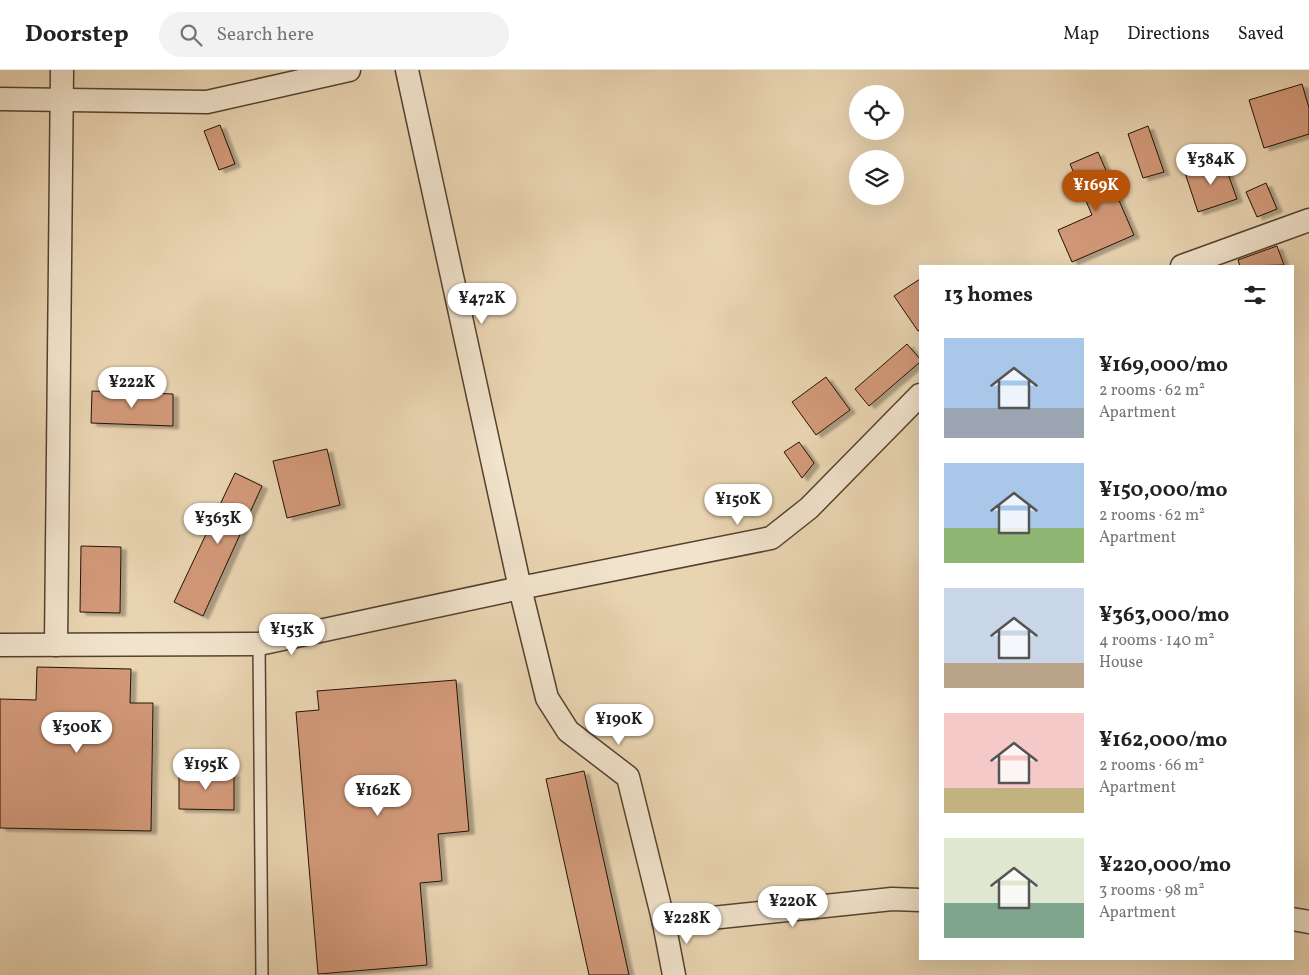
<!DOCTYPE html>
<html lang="en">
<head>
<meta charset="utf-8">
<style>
	body { margin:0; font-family:Vollkorn,serif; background:#f2f2f2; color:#222; height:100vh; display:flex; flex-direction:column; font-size:19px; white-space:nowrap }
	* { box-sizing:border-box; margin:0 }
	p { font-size:16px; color:#767676 }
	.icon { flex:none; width:28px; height:28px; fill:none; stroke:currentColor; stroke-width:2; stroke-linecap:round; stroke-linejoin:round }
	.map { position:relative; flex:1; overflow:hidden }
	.sheet { position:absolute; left:919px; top:195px; width:375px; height:695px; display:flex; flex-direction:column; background:#fff; border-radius:0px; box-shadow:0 5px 20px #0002 }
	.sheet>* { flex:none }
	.fabs { position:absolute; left:849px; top:15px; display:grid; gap:10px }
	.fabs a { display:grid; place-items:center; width:55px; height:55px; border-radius:50%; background:#fff; box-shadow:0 5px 20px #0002; font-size:25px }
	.price { position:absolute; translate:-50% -42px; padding:0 11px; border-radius:18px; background:#fff; color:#222; font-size:16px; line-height:32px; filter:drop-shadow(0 1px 2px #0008) }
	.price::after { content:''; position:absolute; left:50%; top:30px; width:15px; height:11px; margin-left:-8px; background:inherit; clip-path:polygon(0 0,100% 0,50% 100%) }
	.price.selected { background:#b45309; color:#fff }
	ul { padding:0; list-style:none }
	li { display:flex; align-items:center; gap:15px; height:125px; padding:0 25px }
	li span { display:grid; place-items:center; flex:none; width:140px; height:100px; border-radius:0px; color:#555 }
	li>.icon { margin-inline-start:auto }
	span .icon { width:60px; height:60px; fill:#fffc; stroke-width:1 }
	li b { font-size:21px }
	h2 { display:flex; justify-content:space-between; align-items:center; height:60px; padding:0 25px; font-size:21px }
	header { display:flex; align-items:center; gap:30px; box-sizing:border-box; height:70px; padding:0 25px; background:#fff; border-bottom:1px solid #e0e0e0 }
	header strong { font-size:24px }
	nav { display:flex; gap:28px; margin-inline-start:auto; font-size:18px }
	.search { width:350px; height:45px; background:#f2f2f2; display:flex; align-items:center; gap:12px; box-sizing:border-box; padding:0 18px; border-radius:28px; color:#767676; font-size:19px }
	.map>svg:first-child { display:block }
</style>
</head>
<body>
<header>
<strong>Doorstep</strong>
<div class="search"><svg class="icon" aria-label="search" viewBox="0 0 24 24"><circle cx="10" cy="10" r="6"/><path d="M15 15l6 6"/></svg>Search here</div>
<nav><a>Map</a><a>Directions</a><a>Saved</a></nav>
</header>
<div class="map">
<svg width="1309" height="905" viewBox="0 0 1309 905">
	<defs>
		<filter id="shadow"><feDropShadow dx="5.5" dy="3" stdDeviation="1" flood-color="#0004"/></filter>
	</defs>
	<rect width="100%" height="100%" fill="#e9d4b1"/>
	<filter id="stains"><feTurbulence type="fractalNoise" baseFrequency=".004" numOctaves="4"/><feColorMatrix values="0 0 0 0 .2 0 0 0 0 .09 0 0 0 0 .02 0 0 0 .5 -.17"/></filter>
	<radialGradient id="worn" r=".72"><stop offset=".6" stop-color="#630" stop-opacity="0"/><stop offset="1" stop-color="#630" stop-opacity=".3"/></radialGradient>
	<g fill="#d29979" stroke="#221204" filter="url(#shadow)">
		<polygon points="1302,14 1309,38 1309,64 1264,78 1249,30"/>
		<polygon points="220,55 235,94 219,100 204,61"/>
		<polygon points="1148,56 1164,102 1143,108 1128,64"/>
		<polygon points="1098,82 1134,165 1072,192 1058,160 1092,145 1070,94"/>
		<polygon points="1223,90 1237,129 1198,142 1185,103"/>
		<polygon points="1266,113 1277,139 1257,147 1246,122"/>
		<polygon points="1277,176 1284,195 1240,196 1238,190"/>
		<polygon points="920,209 920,260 918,261 894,226"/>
		<polygon points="907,274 920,289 920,292 869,336 855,319"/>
		<polygon points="826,307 850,340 816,365 792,332"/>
		<polygon points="92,321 173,324 173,356 91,353"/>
		<polygon points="799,372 814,393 802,408 784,382"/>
		<polygon points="327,379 340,435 287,448 273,391"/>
		<polygon points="235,403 262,416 203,546 174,532"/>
		<polygon points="81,476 121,477 120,543 80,542"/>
		<polygon points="37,597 131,599 130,633 153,633 151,761 0,758 0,629 36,630"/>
		<polygon points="456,610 469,761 438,764 442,811 420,813 427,895 318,904 296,642 319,640 317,621"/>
		<polygon points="584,701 629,905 589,905 546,709"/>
		<polygon points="179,702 234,703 234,740 179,739"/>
	</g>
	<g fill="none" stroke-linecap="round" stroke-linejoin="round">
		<defs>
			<polyline id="lane" points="259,574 262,905"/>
			<g id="street">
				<polyline points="407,0 520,518 547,628 568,661 628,707 664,853 674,905"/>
				<polyline points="0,29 207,32 349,0"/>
				<polyline points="1182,196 1309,150"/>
				<polyline points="0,575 259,574 520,518 771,468 809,438 920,325"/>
				<polyline points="56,575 62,0"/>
				<polyline points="1292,849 1309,852"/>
				<polyline points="664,853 892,829 920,830"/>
			</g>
		</defs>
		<use href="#lane" stroke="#54422f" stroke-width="14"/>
		<use href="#street" stroke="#54422f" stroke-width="25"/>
		<use href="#lane" stroke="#f1e3cc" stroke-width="11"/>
		<use href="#street" stroke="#f1e3cc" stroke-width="22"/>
	</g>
	<rect width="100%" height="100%" filter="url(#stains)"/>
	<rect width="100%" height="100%" fill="url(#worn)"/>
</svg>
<div class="fabs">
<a><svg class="icon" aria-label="locate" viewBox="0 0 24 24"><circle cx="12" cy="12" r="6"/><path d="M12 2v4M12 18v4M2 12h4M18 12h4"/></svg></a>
<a><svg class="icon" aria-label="layers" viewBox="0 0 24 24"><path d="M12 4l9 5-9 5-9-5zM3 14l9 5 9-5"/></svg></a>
</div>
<b class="price" style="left:1211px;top:116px">¥384K</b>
<b class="price selected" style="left:1096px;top:142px">¥169K</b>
<b class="price" style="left:482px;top:255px">¥472K</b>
<b class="price" style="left:132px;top:339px">¥222K</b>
<b class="price" style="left:738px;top:456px">¥150K</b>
<b class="price" style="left:218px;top:475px">¥363K</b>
<b class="price" style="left:292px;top:586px">¥153K</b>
<b class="price" style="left:619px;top:676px">¥190K</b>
<b class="price" style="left:77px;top:684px">¥300K</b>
<b class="price" style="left:206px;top:721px">¥195K</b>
<b class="price" style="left:378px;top:747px">¥162K</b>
<b class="price" style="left:793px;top:858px">¥220K</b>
<b class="price" style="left:687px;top:875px">¥228K</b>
<section class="sheet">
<h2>13 homes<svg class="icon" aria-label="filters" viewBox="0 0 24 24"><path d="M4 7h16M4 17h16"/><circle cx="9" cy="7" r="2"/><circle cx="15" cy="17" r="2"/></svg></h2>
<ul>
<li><span style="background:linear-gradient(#a9c7e8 70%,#9aa5b1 0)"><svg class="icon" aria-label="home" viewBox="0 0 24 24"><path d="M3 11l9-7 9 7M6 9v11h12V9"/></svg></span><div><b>¥169,000/mo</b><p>2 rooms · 62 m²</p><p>Apartment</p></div></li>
<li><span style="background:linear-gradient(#a9c7e8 65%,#8fb573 0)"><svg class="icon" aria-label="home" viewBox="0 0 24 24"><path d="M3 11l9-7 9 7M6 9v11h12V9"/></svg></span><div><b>¥150,000/mo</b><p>2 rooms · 62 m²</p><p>Apartment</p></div></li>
<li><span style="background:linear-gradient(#c9d6e8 75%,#b9a48a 0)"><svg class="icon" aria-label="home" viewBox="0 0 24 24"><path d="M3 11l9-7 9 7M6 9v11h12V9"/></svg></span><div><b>¥363,000/mo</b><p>4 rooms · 140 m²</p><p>House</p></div></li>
<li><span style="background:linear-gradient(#f6c9c9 75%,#c2b280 0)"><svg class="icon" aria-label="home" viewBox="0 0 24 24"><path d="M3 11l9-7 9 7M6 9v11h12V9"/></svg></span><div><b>¥162,000/mo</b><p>2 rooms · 66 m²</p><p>Apartment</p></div></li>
<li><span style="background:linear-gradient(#dfe7d0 65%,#7fa58c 0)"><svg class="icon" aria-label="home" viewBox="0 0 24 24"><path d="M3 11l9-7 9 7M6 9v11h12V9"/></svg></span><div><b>¥220,000/mo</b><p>3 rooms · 98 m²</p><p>Apartment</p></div></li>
</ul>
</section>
</div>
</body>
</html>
